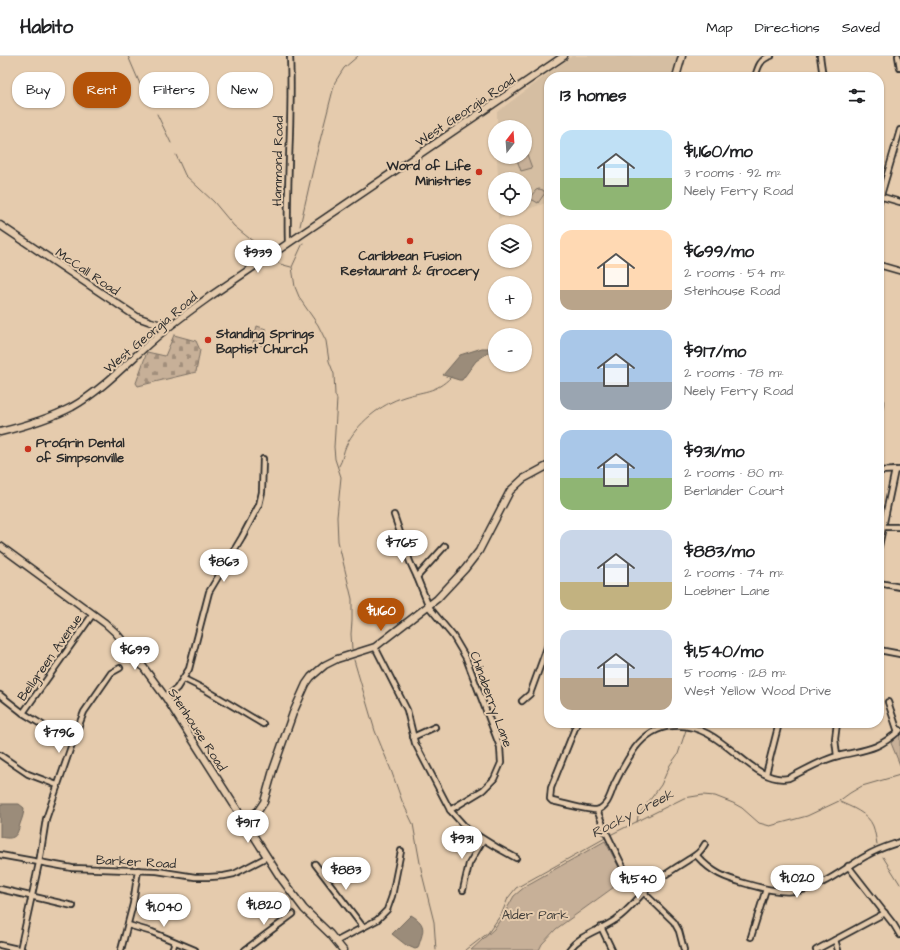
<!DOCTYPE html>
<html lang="en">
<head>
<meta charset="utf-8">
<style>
	body { margin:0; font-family:"Architects Daughter",sans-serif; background:#f6f6f6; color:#202124; height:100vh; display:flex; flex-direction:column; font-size:15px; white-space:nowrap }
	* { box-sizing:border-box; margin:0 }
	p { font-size:13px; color:#757577 }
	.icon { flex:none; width:22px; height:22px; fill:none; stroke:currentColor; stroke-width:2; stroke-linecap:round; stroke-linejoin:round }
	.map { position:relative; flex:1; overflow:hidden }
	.side { position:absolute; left:544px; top:16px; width:340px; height:656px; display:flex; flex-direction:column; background:#fff; border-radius:16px; box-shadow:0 1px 3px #0004 }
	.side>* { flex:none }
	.top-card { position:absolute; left:12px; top:16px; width:380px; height:36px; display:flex; gap:8px }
	.needle { width:26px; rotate:17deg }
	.buttons { position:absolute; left:488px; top:64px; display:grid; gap:8px }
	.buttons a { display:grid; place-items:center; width:44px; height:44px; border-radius:50%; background:#fff; box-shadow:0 1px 3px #0004; font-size:20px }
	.price { position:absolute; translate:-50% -34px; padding:0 9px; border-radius:14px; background:#fff; color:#222; font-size:13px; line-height:26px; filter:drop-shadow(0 1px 2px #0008) }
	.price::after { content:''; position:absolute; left:50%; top:24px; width:12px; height:9px; margin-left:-6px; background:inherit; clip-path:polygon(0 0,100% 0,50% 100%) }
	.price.selected { background:#b45309; color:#fff }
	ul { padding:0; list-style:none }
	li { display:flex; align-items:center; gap:12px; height:100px; padding:0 16px }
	li span { display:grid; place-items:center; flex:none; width:112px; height:80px; border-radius:12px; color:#555 }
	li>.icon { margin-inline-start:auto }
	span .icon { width:48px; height:48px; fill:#fffc; stroke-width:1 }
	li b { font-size:17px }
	h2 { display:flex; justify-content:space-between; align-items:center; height:48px; padding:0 16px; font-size:17px }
	.chip { padding:0 14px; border-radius:16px; background:#fff; box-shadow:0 1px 3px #0004; font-size:14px; line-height:36px }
	.chip.selected { background:#b45309; color:#fff }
	header { display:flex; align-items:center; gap:24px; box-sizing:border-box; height:56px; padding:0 20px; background:#fff; border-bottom:1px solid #e0e0e0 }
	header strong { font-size:19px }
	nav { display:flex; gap:22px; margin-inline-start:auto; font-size:14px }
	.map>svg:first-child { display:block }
</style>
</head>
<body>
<header>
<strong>Habito</strong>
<nav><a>Map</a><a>Directions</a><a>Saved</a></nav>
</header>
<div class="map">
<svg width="900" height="894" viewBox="0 0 900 894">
	<defs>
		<pattern id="cemetery-stones" width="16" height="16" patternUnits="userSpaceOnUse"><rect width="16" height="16" fill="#c7b098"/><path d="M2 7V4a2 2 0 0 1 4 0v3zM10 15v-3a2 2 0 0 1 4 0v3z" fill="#a28f7c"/></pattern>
	</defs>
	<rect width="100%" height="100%" fill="#e5cbad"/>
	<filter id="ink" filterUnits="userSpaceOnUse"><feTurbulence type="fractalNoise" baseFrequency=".025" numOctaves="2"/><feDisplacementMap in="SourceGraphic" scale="8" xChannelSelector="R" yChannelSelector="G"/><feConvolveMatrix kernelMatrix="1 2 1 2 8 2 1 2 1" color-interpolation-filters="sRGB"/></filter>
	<g filter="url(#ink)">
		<polygon fill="#d5bea2" points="572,0 677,0 672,21 549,21 549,146 498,163 498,153 525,153 525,123 498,123 497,101 525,101 525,71 497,71 497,56"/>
		<g fill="#c7b098" stroke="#796e62">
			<polygon points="525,93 532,112 521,115 516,101 525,101"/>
			<polygon points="539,133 543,134 545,137 538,147 531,143 530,141 536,134"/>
			<polygon points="257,270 266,273 267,278 264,290 253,287"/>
			<polygon points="900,678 900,709 891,687"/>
			<polygon points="605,785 623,819 621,826 556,873 542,888 539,894 471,894 494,873 504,858 514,840 527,829"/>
		</g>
		<polygon fill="url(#cemetery-stones)" stroke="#796e62" points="174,279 196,285 200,294 196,316 138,330 136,327 147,296 165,300"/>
		<g fill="#9b8c7a" stroke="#6e655a">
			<polygon points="482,292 490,292 489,296 476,305 462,324 459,324 443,319 460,299"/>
			<path d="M0,748h19l5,4c0,5 -2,11 -4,16 -3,13 -6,16 -20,13z"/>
			<path d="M411,859c17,10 12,16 7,33l-3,1 -9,-4 -14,-11z"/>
		</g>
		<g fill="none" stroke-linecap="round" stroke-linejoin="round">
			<g stroke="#6e655a" stroke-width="1">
				<polyline points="128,0 140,28 151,49"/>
				<polyline points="157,58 171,87"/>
				<polyline points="176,99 185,119 214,146 234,170 265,195"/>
				<polyline points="300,170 316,100 335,26 344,12 358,0"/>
				<polyline points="303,187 292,211 295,231 300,243 318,269 326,285 329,305 334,318 335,339 337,343 334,391 335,403 341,421 337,461 338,485 352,543 352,565 351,578 352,593"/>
				<polyline points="273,204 280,208 291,211"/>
				<path d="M339,410c4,-6 4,-14 7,-20 10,-22 35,-42 58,-49 18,-6 32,-4 47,-20"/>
				<polyline points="354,604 375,675 391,714 402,745 413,768 422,818 434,866 436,894"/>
				<path d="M840,746c11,5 28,11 33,24 2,5 3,13 4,18"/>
				<polyline points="637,766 638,760 661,729 670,709 678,698 686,674"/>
				<polyline points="610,779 684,742 703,739 715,740 733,747 742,752 759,767 770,770 807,760 839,745 850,737 862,730 900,719"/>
				<polyline points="883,801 900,828"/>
				<polyline points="466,894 488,877 493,870 502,857 508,842 516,832 607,781"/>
			</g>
			<defs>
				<g id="street">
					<polyline points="820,0 823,21"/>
					<polyline points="898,0 900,12"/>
					<path d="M755,21c3,-10 5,-18 16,-21"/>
					<polyline points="879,140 900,146"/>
					<polyline points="879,146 900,74"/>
					<path d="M288,187c-2,-62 5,-125 2,-187"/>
					<polyline points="879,209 900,215"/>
					<polyline points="879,337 880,347 879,354"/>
					<polyline points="879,415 900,414"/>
					<polyline points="394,459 410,506 417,521 429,551 453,580 466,602 500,691 501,707 494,723 483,734 450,754"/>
					<polyline points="884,471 900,471"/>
					<polyline points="879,490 895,414"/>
					<polyline points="417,521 445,490"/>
					<polyline points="879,527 900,531"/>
					<polyline points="375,591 407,654 415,687 450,754 467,773 496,791 516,802"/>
					<polyline points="879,594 900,598"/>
					<polyline points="184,623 206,634 263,668"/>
					<polyline points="0,639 23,657 49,673 74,682"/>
					<polyline points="166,642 177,632 189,613 209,536 242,481 259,449 262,436 263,403"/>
					<polyline points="522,645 530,638 549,586"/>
					<polyline points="888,646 898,676"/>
					<polyline points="23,657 93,558"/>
					<path d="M577,667l-26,65 -1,11 2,2c9,2 38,10 45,9 4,-1 8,-5 10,-8 3,-5 5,-11 7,-17 6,-13 13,-25 21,-37 10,-13 22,-21 38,-22 50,-5 77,60 116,52 15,-7 34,-19 49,-22 29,-7 38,-5 62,-26"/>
					<polyline points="837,667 835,683 837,700"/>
					<polyline points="413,681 435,671"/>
					<polyline points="0,699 28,718 57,729"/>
					<polyline points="766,718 779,667"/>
					<polyline points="597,754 605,774 625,815 635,828 674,866 679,875 684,894"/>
					<polyline points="0,799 72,812 157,815 195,821 209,821 224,820 234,818 267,801"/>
					<path d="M697,800c15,17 28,22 50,28 15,4 32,9 48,7 26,-2 49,-23 71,-35 11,-7 22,-10 34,-14"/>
					<polyline points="315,808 363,871"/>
					<polyline points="848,810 894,869 900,879"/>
					<polyline points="0,833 73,850"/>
					<polyline points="463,834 469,808 483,784"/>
					<polyline points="128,869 152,876 195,894"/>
					<polyline points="601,871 612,894"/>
					<polyline points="751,881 766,833"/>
					<polyline points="835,884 838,894"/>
					<polyline points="337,885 377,864 387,854 392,840 401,795"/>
					<polyline points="0,889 22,894"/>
					<polyline points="20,894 39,807 46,763 74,682 84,656 111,617 120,612"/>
					<polyline points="121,894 133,848 138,814"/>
					<polyline points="172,894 175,886"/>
					<polyline points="245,894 293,858"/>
					<path d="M569,894c12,-16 30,-19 46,-30 14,-9 23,-23 35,-34 11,-9 25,-18 38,-26 8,-5 12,-7 17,-16"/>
					<polyline points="816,894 885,857"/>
				</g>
				<g id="secondary">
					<polyline points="676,21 682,0"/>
					<polyline points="0,169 137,261 151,266 168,271"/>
					<path d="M0,376c25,-6 49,-13 72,-25 30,-17 54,-43 80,-66 19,-17 39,-31 60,-46l352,-239"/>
					<polyline points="0,490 105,567 116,577 136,601 166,642 280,821 304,853 330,878 343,894"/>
					<polyline points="244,765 258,755 264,746 273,714 293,657 306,628 311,621 325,609 337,603 375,591 437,543 465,513 479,495 510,435 523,423 549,409"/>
				</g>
			</defs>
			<use href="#street" stroke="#2b2b2b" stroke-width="8"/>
			<use href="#secondary" stroke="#2b2b2b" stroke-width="9"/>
			<use href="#street" stroke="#e5cbad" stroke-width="4.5"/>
			<use href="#secondary" stroke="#e5cbad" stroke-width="6"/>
		</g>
	</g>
	<g fill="#c8321e" stroke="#e5cbad" stroke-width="1.5">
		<circle cx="479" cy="116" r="4"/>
		<circle cx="410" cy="185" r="4"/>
		<circle cx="208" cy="284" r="4"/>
		<circle cx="28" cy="393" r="4"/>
	</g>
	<g text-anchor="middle" stroke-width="4" stroke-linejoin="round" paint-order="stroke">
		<g font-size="13" fill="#2b2b2b" stroke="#e5cbad">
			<text transform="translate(465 54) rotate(-34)" y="5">West Georgia Road</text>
			<text transform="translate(277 105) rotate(-89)" y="5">Hammond Road</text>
			<text transform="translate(88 215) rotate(34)" y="5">McCall Road</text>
			<text transform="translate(150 276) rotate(-40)" y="5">West Georgia Road</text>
			<text transform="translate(49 601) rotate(-55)" y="5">Bellgreen Avenue</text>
			<text transform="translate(492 643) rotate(70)" y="5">Chinaberry Lane</text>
			<text transform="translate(198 673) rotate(57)" y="5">Stenhouse Road</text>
			<text transform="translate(136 805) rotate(3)" y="5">Barker Road</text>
		</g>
		<g font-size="13" font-weight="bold" fill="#2b2b2b" stroke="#e5cbad" text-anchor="start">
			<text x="471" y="114" text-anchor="end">Word of Life<tspan x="471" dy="15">Ministries</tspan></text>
			<text x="410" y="204" text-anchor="middle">Caribbean Fusion<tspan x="410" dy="15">Restaurant &amp; Grocery</tspan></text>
			<text x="216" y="282">Standing Springs<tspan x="216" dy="15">Baptist Church</tspan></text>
			<text x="36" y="391">ProGrin Dental<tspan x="36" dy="15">of Simpsonville</tspan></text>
		</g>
		<g font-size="13" fill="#423f3b" stroke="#e5cbad">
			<text x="535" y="863">Alder Park</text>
		</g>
		<g font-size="14" font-style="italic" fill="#413e3b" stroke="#e5cbad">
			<text transform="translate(632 757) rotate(-27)" y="5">Rocky Creek</text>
		</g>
	</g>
</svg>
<div class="buttons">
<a><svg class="needle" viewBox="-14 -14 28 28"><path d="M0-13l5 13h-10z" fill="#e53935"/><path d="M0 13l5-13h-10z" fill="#757577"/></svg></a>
<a><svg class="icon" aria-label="locate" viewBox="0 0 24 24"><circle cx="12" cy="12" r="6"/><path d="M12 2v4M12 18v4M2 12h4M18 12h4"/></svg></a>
<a><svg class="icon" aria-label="layers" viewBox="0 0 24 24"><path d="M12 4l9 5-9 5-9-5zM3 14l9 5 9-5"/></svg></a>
<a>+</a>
<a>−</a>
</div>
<b class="price" style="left:258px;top:218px">$939</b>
<b class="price" style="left:402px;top:508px">$765</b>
<b class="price" style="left:224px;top:527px">$863</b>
<b class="price selected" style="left:381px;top:576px">$1,160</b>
<b class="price" style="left:135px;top:615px">$699</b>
<b class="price" style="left:59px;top:698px">$796</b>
<b class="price" style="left:248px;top:788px">$917</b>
<b class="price" style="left:462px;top:804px">$931</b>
<b class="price" style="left:346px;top:835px">$883</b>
<b class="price" style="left:797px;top:843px">$1,020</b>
<b class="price" style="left:638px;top:844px">$1,540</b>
<b class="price" style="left:264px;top:870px">$1,820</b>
<b class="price" style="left:164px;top:872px">$1,040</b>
<div class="top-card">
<a class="chip">Buy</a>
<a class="chip selected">Rent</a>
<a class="chip">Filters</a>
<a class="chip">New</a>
</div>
<section class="side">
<h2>13 homes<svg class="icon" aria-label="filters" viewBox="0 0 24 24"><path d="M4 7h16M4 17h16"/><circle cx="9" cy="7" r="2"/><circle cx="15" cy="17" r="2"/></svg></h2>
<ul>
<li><span style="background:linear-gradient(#bfe0f5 60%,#8fb573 0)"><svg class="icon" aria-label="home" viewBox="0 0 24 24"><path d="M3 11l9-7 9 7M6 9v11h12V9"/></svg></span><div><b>$1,160/mo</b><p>3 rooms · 92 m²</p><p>Neely Ferry Road</p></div></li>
<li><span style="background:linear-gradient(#ffd9b3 75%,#b9a48a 0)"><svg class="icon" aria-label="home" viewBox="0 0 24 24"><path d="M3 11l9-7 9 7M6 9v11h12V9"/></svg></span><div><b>$699/mo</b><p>2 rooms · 54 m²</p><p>Stenhouse Road</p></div></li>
<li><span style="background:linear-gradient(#a9c7e8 65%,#9aa5b1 0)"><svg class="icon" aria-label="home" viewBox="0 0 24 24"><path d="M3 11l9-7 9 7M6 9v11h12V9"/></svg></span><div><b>$917/mo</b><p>2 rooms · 78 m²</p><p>Neely Ferry Road</p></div></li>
<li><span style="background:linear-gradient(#a9c7e8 60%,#8fb573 0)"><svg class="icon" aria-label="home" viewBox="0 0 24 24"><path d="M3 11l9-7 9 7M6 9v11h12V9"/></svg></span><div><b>$931/mo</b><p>2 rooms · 80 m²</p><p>Berlander Court</p></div></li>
<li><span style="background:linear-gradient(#c9d6e8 65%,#c2b280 0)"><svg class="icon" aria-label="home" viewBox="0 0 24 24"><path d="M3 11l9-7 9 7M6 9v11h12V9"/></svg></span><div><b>$883/mo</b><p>2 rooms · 74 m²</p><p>Loebner Lane</p></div></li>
<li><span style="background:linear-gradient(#c9d6e8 60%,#b9a48a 0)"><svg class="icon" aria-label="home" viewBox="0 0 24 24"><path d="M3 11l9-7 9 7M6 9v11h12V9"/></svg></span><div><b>$1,540/mo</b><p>5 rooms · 128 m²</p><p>West Yellow Wood Drive</p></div></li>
</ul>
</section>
</div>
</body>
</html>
